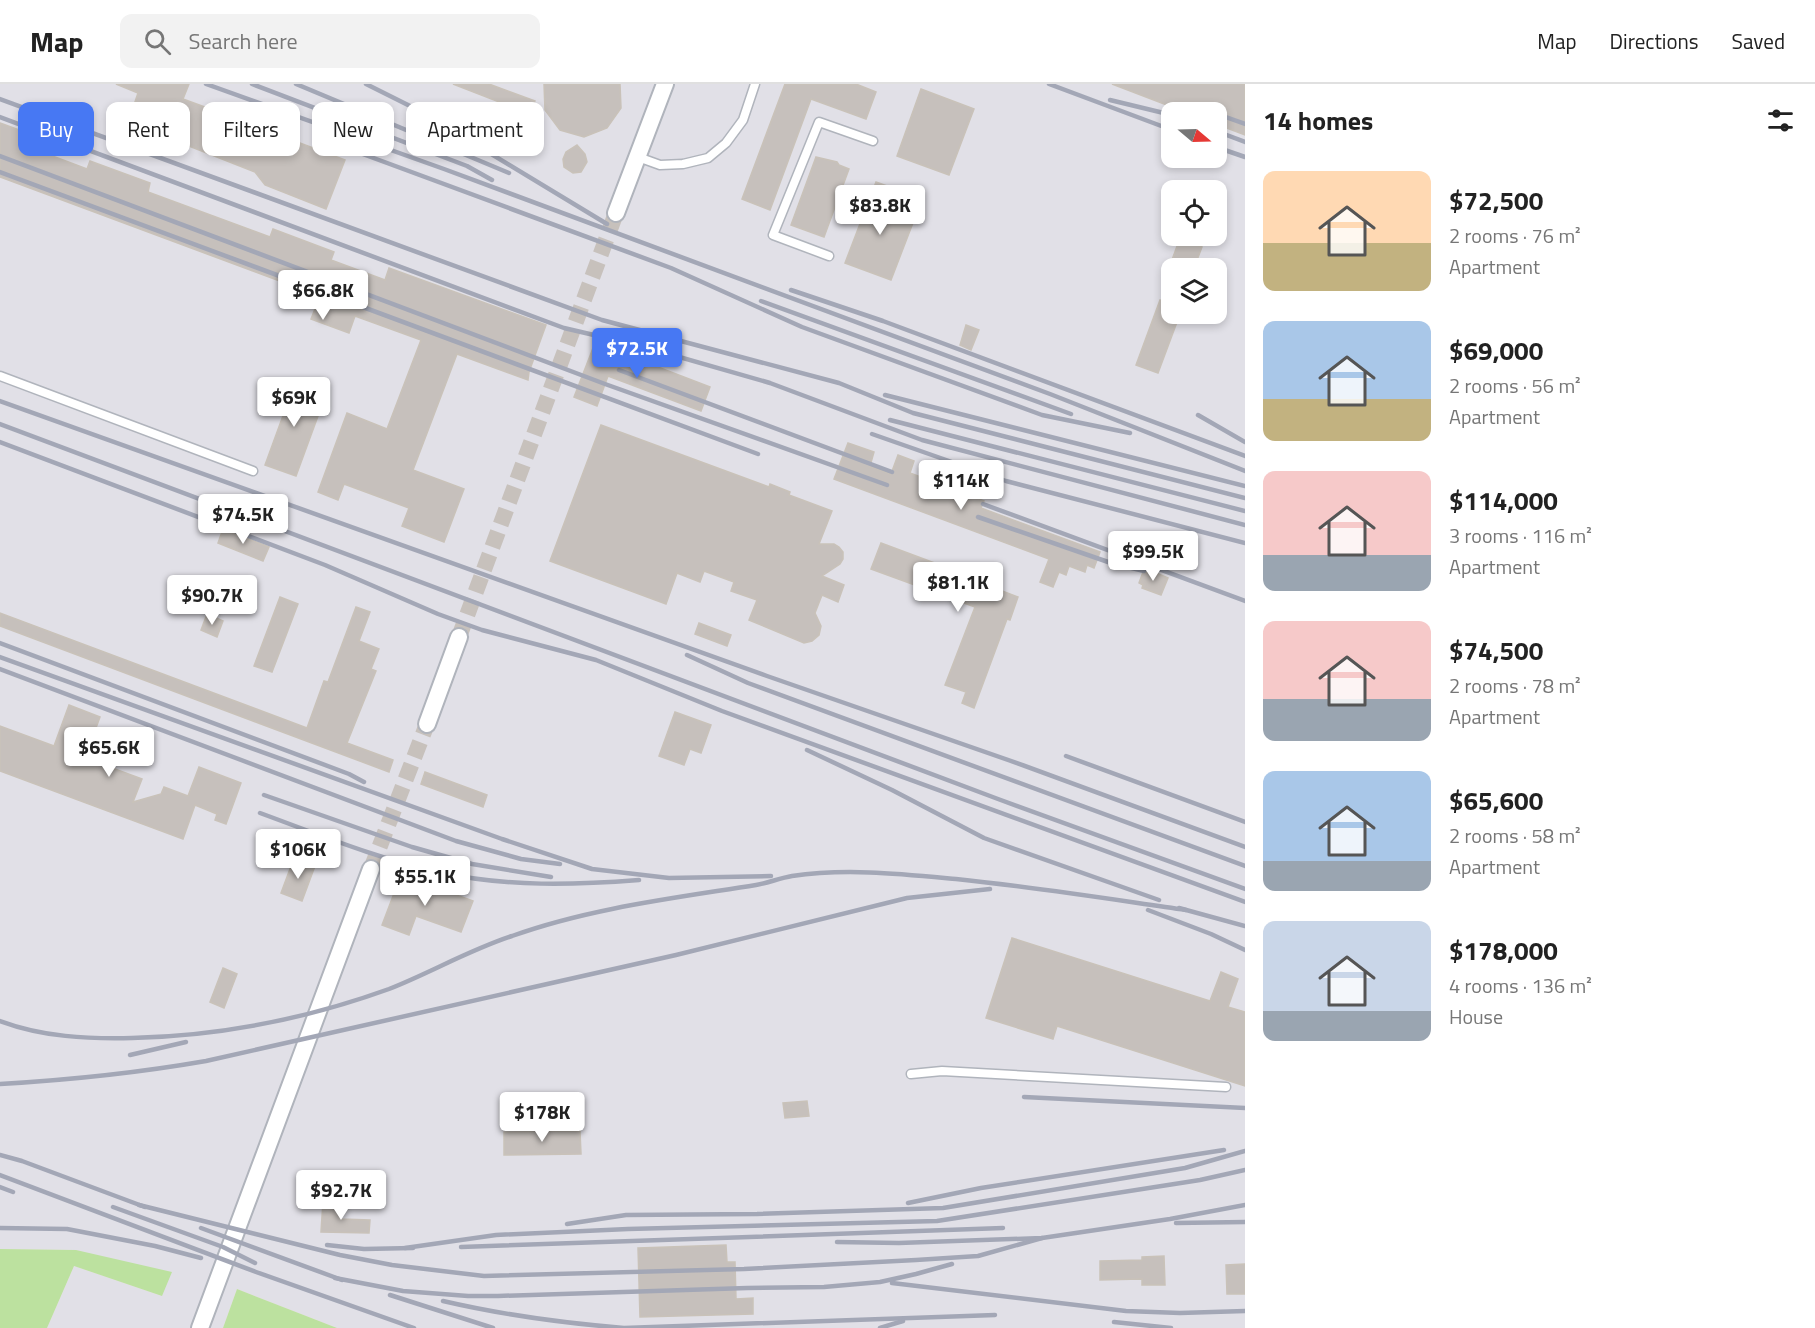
<!DOCTYPE html>
<html lang="en">
<head>
<meta charset="utf-8">
<style>
	body { margin:0; font-family:"Titillium Web",sans-serif; background:#f2f2f2; color:#222; height:100vh; display:flex; flex-direction:column; font-size:22px; white-space:nowrap }
	* { box-sizing:border-box; margin:0 }
	p { font-size:20px; color:#767676 }
	.icon { flex:none; width:33px; height:33px; fill:none; stroke:currentColor; stroke-width:2; stroke-linecap:round; stroke-linejoin:round }
	.map { position:relative; flex:1; overflow:hidden }
	.sheet { display:flex; flex-direction:column; background:#fff; width:570px }
	.sheet>* { flex:none }
	.hud { position:absolute; left:18px; top:18px; width:570px; height:54px; display:flex; gap:12px }
	.needle { width:39px; rotate:109deg }
	.tools { position:absolute; left:1161px; top:18px; display:grid; gap:12px }
	.tools a { display:grid; place-items:center; width:66px; height:66px; border-radius:12px; background:#fff; box-shadow:0 3px 9px #0003; font-size:30px }
	.price { position:absolute; translate:-50% -51px; padding:0 14px; border-radius:6px; background:#fff; color:#222; font-size:20px; line-height:39px; filter:drop-shadow(0 2px 3px #0008) }
	.price::after { content:''; position:absolute; left:50%; top:36px; width:18px; height:14px; margin-left:-9px; background:inherit; clip-path:polygon(0 0,100% 0,50% 100%) }
	.price.current { background:#4778f3; color:#fff }
	ul { padding:0; list-style:none }
	li { display:flex; align-items:center; gap:18px; height:150px; padding:0 18px }
	li span { display:grid; place-items:center; flex:none; width:168px; height:120px; border-radius:12px; color:#555 }
	li>.icon { margin-inline-start:auto }
	span .icon { width:72px; height:72px; fill:#fffc; stroke-width:1 }
	li b { font-size:26px }
	h2 { display:flex; justify-content:space-between; align-items:center; height:72px; padding:0 18px; font-size:26px }
	.chip { padding:0 21px; border-radius:12px; background:#fff; box-shadow:0 3px 9px #0003; font-size:21px; line-height:54px }
	.chip.current { background:#4778f3; color:#fff }
	header { display:flex; align-items:center; gap:36px; box-sizing:border-box; height:84px; padding:0 30px; background:#fff; border-bottom:2px solid #e0e0e0 }
	header strong { font-size:28px }
	nav { display:flex; gap:33px; margin-inline-start:auto; font-size:21px }
	.search { width:420px; height:54px; background:#f2f2f2; display:flex; align-items:center; gap:15px; box-sizing:border-box; padding:0 21px; border-radius:12px; color:#767676; font-size:22px }
	main { display:flex; flex:1; min-height:0 }
	.map>svg:first-child { display:block }
</style>
</head>
<body>
<header>
<strong>Map</strong>
<div class="search"><svg class="icon" aria-label="search" viewBox="0 0 24 24"><circle cx="10" cy="10" r="6"/><path d="M15 15l6 6"/></svg>Search here</div>
<nav><a>Map</a><a>Directions</a><a>Saved</a></nav>
</header>
<main>
<div class="map">
<svg width="1245" height="1244" viewBox="0 0 1245 1244">
	<rect width="100%" height="100%" fill="#eee6e0"/>
	<path fill="#e1e0e7" fill-rule="evenodd" d="M0,0h1245v1244h-908l-100,-39 -14,39h-176l27,-62 88,30 -86,-46 -76,-1zM1172,28h44v46h-44zM1172,106h44v46h-44zM1172,184h44v46h-44z"/>
	<g fill="#bce19f">
		<polygon points="0,1165 76,1166 172,1188 162,1212 74,1182 47,1244 0,1244"/>
		<polygon points="237,1205 337,1244 223,1244"/>
	</g>
	<g fill="#c6c0bc" stroke="#c9c2b9" stroke-width="1.5">
		<polygon points="116,0 189,0 183,15 243,37 246,29 271,38 268,47 345,76 326,125 265,101 255,88 128,38 138,9"/>
		<polygon points="453,0 489,0 535,17 530,30"/>
		<polygon points="544,0 620,0 621,24 607,44 584,53 560,46 545,26"/>
		<polygon points="785,0 856,0 876,8 866,35 811,15 770,126 742,115"/>
		<polygon points="1112,0 1245,0 1245,51 1216,40 1216,28 1185,28"/>
		<polygon points="921,5 974,25 949,91 897,72"/>
		<polygon points="521,32 523,57 513,65 500,61 497,46"/>
		<polygon points="0,39 22,47 18,59 87,85 90,77 150,99 148,108 270,153 273,145 334,168 331,176 385,196 389,184 546,241 529,288 528,296 457,270 413,386 464,405 444,458 402,442 409,424 344,400 338,416 318,408 347,329 387,345 421,256 355,232 349,249 311,235 320,212 0,93"/>
		<polygon points="577,61 585,70 587,78 581,88 573,89 564,83 563,75 566,68"/>
		<polygon points="816,73 837,78 839,81 849,85 824,153 791,141"/>
		<polygon points="876,98 887,102 884,111 888,112 885,120 916,131 891,196 845,179"/>
		<polygon points="1180,154 1202,163 1194,184 1169,184"/>
		<polygon points="1160,216 1172,220 1172,230 1180,230 1158,289 1136,281"/>
		<polygon points="966,241 979,246 971,266 960,261"/>
		<polygon points="595,259 710,303 701,327 608,292 597,322 574,313"/>
		<polygon points="285,298 325,313 296,392 265,381 284,329 275,326"/>
		<polygon points="601,341 769,403 770,400 790,408 789,411 832,427 819,460 834,460 839,463 843,468 843,475 840,480 822,492 844,501 838,518 822,511 815,529 821,542 819,551 812,557 804,559 749,536 757,516 731,507 734,498 704,487 700,498 677,489 666,520 550,477"/>
		<polygon points="848,359 874,368 870,382 891,390 898,371 914,377 910,389 984,417 981,424 1100,468 1094,484 1087,481 1085,488 1069,482 1066,491 1059,488 1053,503 1040,498 1049,475 834,395"/>
		<polygon points="223,445 269,463 263,477 218,459"/>
		<polygon points="881,459 972,493 971,495 1018,513 1010,536 1007,535 974,624 962,619 966,608 945,601 975,523 871,485"/>
		<polygon points="1149,486 1168,494 1161,511 1142,504 1143,501 1139,499 1143,488 1148,489"/>
		<polygon points="280,513 298,520 272,588 254,582"/>
		<polygon points="356,523 370,528 359,557 379,565 371,585 376,587 347,659 393,676 389,688 0,542 0,529 307,644 324,597 328,598"/>
		<polygon points="207,530 223,537 217,553 201,546"/>
		<polygon points="699,539 731,551 727,562 695,550"/>
		<polygon points="69,621 100,633 85,674 142,695 133,718 161,710 164,703 188,712 199,683 241,699 226,740 215,736 217,730 195,721 183,755 0,687 0,642 54,662"/>
		<polygon points="675,628 711,641 701,669 690,665 684,681 659,672"/>
		<polygon points="425,688 487,711 483,723 421,700"/>
		<polygon points="294,774 315,782 302,817 281,809"/>
		<polygon points="401,791 473,817 461,848 416,832 409,851 382,841"/>
		<polygon points="1012,854 1210,917 1221,888 1238,895 1228,923 1245,928 1245,1002 1057,942 1053,955 986,934"/>
		<polygon points="223,884 237,890 224,924 210,918"/>
		<polygon points="807,1017 809,1032 785,1034 783,1019"/>
		<polygon points="580,1047 581,1070 504,1071 504,1048"/>
		<polygon points="323,1117 342,1118 341,1135 370,1136 369,1149 321,1148"/>
		<polygon points="726,1161 727,1178 735,1178 736,1215 753,1214 753,1230 640,1233 638,1164"/>
		<polygon points="1164,1172 1165,1201 1142,1201 1142,1195 1100,1196 1100,1177 1142,1176 1142,1173"/>
		<polygon points="1245,1180 1245,1210 1227,1210 1226,1181"/>
	</g>
	<g fill="none" stroke-linecap="round" stroke-linejoin="round">
		<g stroke="#c7c1bc" stroke-width="16" stroke-dasharray="16 8" stroke-linecap="butt">
			<polyline points="459,553 616,129"/>
			<polyline points="371,785 427,640"/>
		</g>
		<defs>
			<g id="service">
				<polyline points="638,73 660,81 683,80 708,74 726,59 743,36 755,0"/>
				<polyline points="829,172 773,151 819,38 873,57"/>
				<polyline points="0,292 253,387"/>
				<polyline points="911,990 942,987 1226,1003"/>
			</g>
			<g id="minor">
				<polyline points="616,129 665,0"/>
				<polyline points="427,640 459,553"/>
				<polyline points="200,1244 371,785"/>
			</g>
		</defs>
		<use href="#service" stroke="#b0b4bc" stroke-width="11"/>
		<use href="#minor" stroke="#b0b4bc" stroke-width="20"/>
		<use href="#service" stroke="#fff" stroke-width="8"/>
		<use href="#minor" stroke="#fff" stroke-width="16"/>
		<g stroke="#a3a7b6" stroke-width="4.5">
			<polyline points="206,0 444,85 1050,310 1245,387"/>
			<polyline points="252,0 467,82 492,96"/>
			<polyline points="296,0 509,89"/>
			<polyline points="366,0 422,28 607,140"/>
			<polyline points="1049,0 1172,46"/>
			<polyline points="0,15 602,236 839,299 913,329 1245,414"/>
			<polyline points="1110,16 1172,31"/>
			<polyline points="1220,31 1245,40"/>
			<polyline points="0,33 564,244 641,262 770,299 922,356 1245,441"/>
			<polyline points="1216,47 1245,58"/>
			<polyline points="1216,63 1245,73"/>
			<polyline points="360,69 671,184 802,243 1042,331 1130,349"/>
			<polyline points="0,72 605,300 887,401"/>
			<polyline points="0,88 758,370"/>
			<polyline points="791,206 883,237 1245,372"/>
			<polyline points="761,217 1071,330"/>
			<polyline points="619,286 892,388"/>
			<polyline points="885,311 1245,402"/>
			<polyline points="0,317 767,592 1017,679 1245,763"/>
			<polyline points="1198,331 1245,358"/>
			<polyline points="890,336 1245,427"/>
			<polyline points="0,340 998,715 1245,805"/>
			<polyline points="872,350 1006,397 1245,459"/>
			<polyline points="0,358 325,481 438,530 482,546 596,576 722,627 1245,818"/>
			<polyline points="983,420 1245,517"/>
			<polyline points="978,433 1111,479 1144,487"/>
			<polyline points="0,559 349,690 364,698"/>
			<polyline points="687,571 748,599 1245,782"/>
			<polyline points="0,573 502,755 592,785 669,794 771,792"/>
			<polyline points="0,585 456,757 521,775 560,780"/>
			<polyline points="807,666 892,706 984,754 1159,816"/>
			<polyline points="1066,672 1245,738"/>
			<polyline points="264,711 412,763 472,780 551,793"/>
			<path d="M260,729c60,22 121,47 183,60 65,14 131,12 196,7"/>
			<polyline points="1179,824 1245,842"/>
			<polyline points="1148,826 1211,850 1245,866"/>
			<path d="M0,937c43,16 87,18 132,17 88,-2 174,-19 257,-49 41,-16 80,-39 123,-53 78,-28 163,-38 244,-51 12,-2 24,-7 36,-9 54,-8 110,-2 164,3 77,8 153,20 230,31"/>
			<polyline points="130,971 186,958"/>
			<path d="M0,1000c69,-4 137,-11 206,-23l470,-106 231,-57 83,-9"/>
			<polyline points="1024,1013 1245,1024"/>
			<polyline points="0,1071 22,1077 145,1123"/>
			<polyline points="0,1091 256,1188 414,1244"/>
			<polyline points="0,1103 13,1108"/>
			<polyline points="908,1119 981,1104 1224,1066"/>
			<polyline points="139,1121 340,1171 392,1181 484,1192 744,1185 916,1176 978,1172 1042,1154"/>
			<polyline points="113,1123 223,1163 255,1179"/>
			<polyline points="1176,1139 1245,1138"/>
			<polyline points="567,1140 626,1131 757,1130 943,1124 1185,1084 1245,1067"/>
			<polyline points="0,1144 67,1145 155,1162 201,1174"/>
			<polyline points="201,1144 342,1196"/>
			<polyline points="837,1158 899,1159 1042,1154 1170,1135 1245,1121"/>
			<polyline points="327,1161 364,1165 413,1164"/>
			<polyline points="461,1163 1003,1144"/>
			<polyline points="405,1164 496,1151 628,1145 937,1137 1200,1096 1245,1086"/>
			<polyline points="335,1194 403,1207 468,1212 498,1212 747,1204 824,1203 880,1198 916,1190 952,1180"/>
			<polyline points="892,1199 1126,1227 1180,1229 1245,1227"/>
			<polyline points="390,1211 493,1244"/>
			<path d="M443,1217c60,14 120,22 181,27l371,-13"/>
			<polyline points="1114,1238 1171,1244"/>
			<polyline points="880,1244 903,1237"/>
		</g>
	</g>
</svg>
<div class="tools">
<a><svg class="needle" viewBox="-14 -14 28 28"><path d="M0-13l5 13h-10z" fill="#e53935"/><path d="M0 13l5-13h-10z" fill="#767676"/></svg></a>
<a><svg class="icon" aria-label="locate" viewBox="0 0 24 24"><circle cx="12" cy="12" r="6"/><path d="M12 2v4M12 18v4M2 12h4M18 12h4"/></svg></a>
<a><svg class="icon" aria-label="layers" viewBox="0 0 24 24"><path d="M12 4l9 5-9 5-9-5zM3 14l9 5 9-5"/></svg></a>
</div>
<b class="price" style="left:880px;top:152px">$83.8K</b>
<b class="price" style="left:323px;top:237px">$66.8K</b>
<b class="price current" style="left:637px;top:295px">$72.5K</b>
<b class="price" style="left:294px;top:344px">$69K</b>
<b class="price" style="left:961px;top:427px">$114K</b>
<b class="price" style="left:243px;top:461px">$74.5K</b>
<b class="price" style="left:1153px;top:498px">$99.5K</b>
<b class="price" style="left:958px;top:529px">$81.1K</b>
<b class="price" style="left:212px;top:542px">$90.7K</b>
<b class="price" style="left:109px;top:694px">$65.6K</b>
<b class="price" style="left:298px;top:796px">$106K</b>
<b class="price" style="left:425px;top:823px">$55.1K</b>
<b class="price" style="left:542px;top:1059px">$178K</b>
<b class="price" style="left:341px;top:1137px">$92.7K</b>
<div class="hud">
<a class="chip current">Buy</a>
<a class="chip">Rent</a>
<a class="chip">Filters</a>
<a class="chip">New</a>
<a class="chip">Apartment</a>
</div>
</div>
<section class="sheet">
<h2>14 homes<svg class="icon" aria-label="filters" viewBox="0 0 24 24"><path d="M4 7h16M4 17h16"/><circle cx="9" cy="7" r="2"/><circle cx="15" cy="17" r="2"/></svg></h2>
<ul>
<li><span style="background:linear-gradient(#ffd9b3 60%,#c2b280 0)"><svg class="icon" aria-label="home" viewBox="0 0 24 24"><path d="M3 11l9-7 9 7M6 9v11h12V9"/></svg></span><div><b>$72,500</b><p>2 rooms · 76 m²</p><p>Apartment</p></div></li>
<li><span style="background:linear-gradient(#a9c7e8 65%,#c2b280 0)"><svg class="icon" aria-label="home" viewBox="0 0 24 24"><path d="M3 11l9-7 9 7M6 9v11h12V9"/></svg></span><div><b>$69,000</b><p>2 rooms · 56 m²</p><p>Apartment</p></div></li>
<li><span style="background:linear-gradient(#f6c9c9 70%,#9aa5b1 0)"><svg class="icon" aria-label="home" viewBox="0 0 24 24"><path d="M3 11l9-7 9 7M6 9v11h12V9"/></svg></span><div><b>$114,000</b><p>3 rooms · 116 m²</p><p>Apartment</p></div></li>
<li><span style="background:linear-gradient(#f6c9c9 65%,#9aa5b1 0)"><svg class="icon" aria-label="home" viewBox="0 0 24 24"><path d="M3 11l9-7 9 7M6 9v11h12V9"/></svg></span><div><b>$74,500</b><p>2 rooms · 78 m²</p><p>Apartment</p></div></li>
<li><span style="background:linear-gradient(#a9c7e8 75%,#9aa5b1 0)"><svg class="icon" aria-label="home" viewBox="0 0 24 24"><path d="M3 11l9-7 9 7M6 9v11h12V9"/></svg></span><div><b>$65,600</b><p>2 rooms · 58 m²</p><p>Apartment</p></div></li>
<li><span style="background:linear-gradient(#c9d6e8 75%,#9aa5b1 0)"><svg class="icon" aria-label="home" viewBox="0 0 24 24"><path d="M3 11l9-7 9 7M6 9v11h12V9"/></svg></span><div><b>$178,000</b><p>4 rooms · 136 m²</p><p>House</p></div></li>
</ul>
</section>
</main>
</body>
</html>
